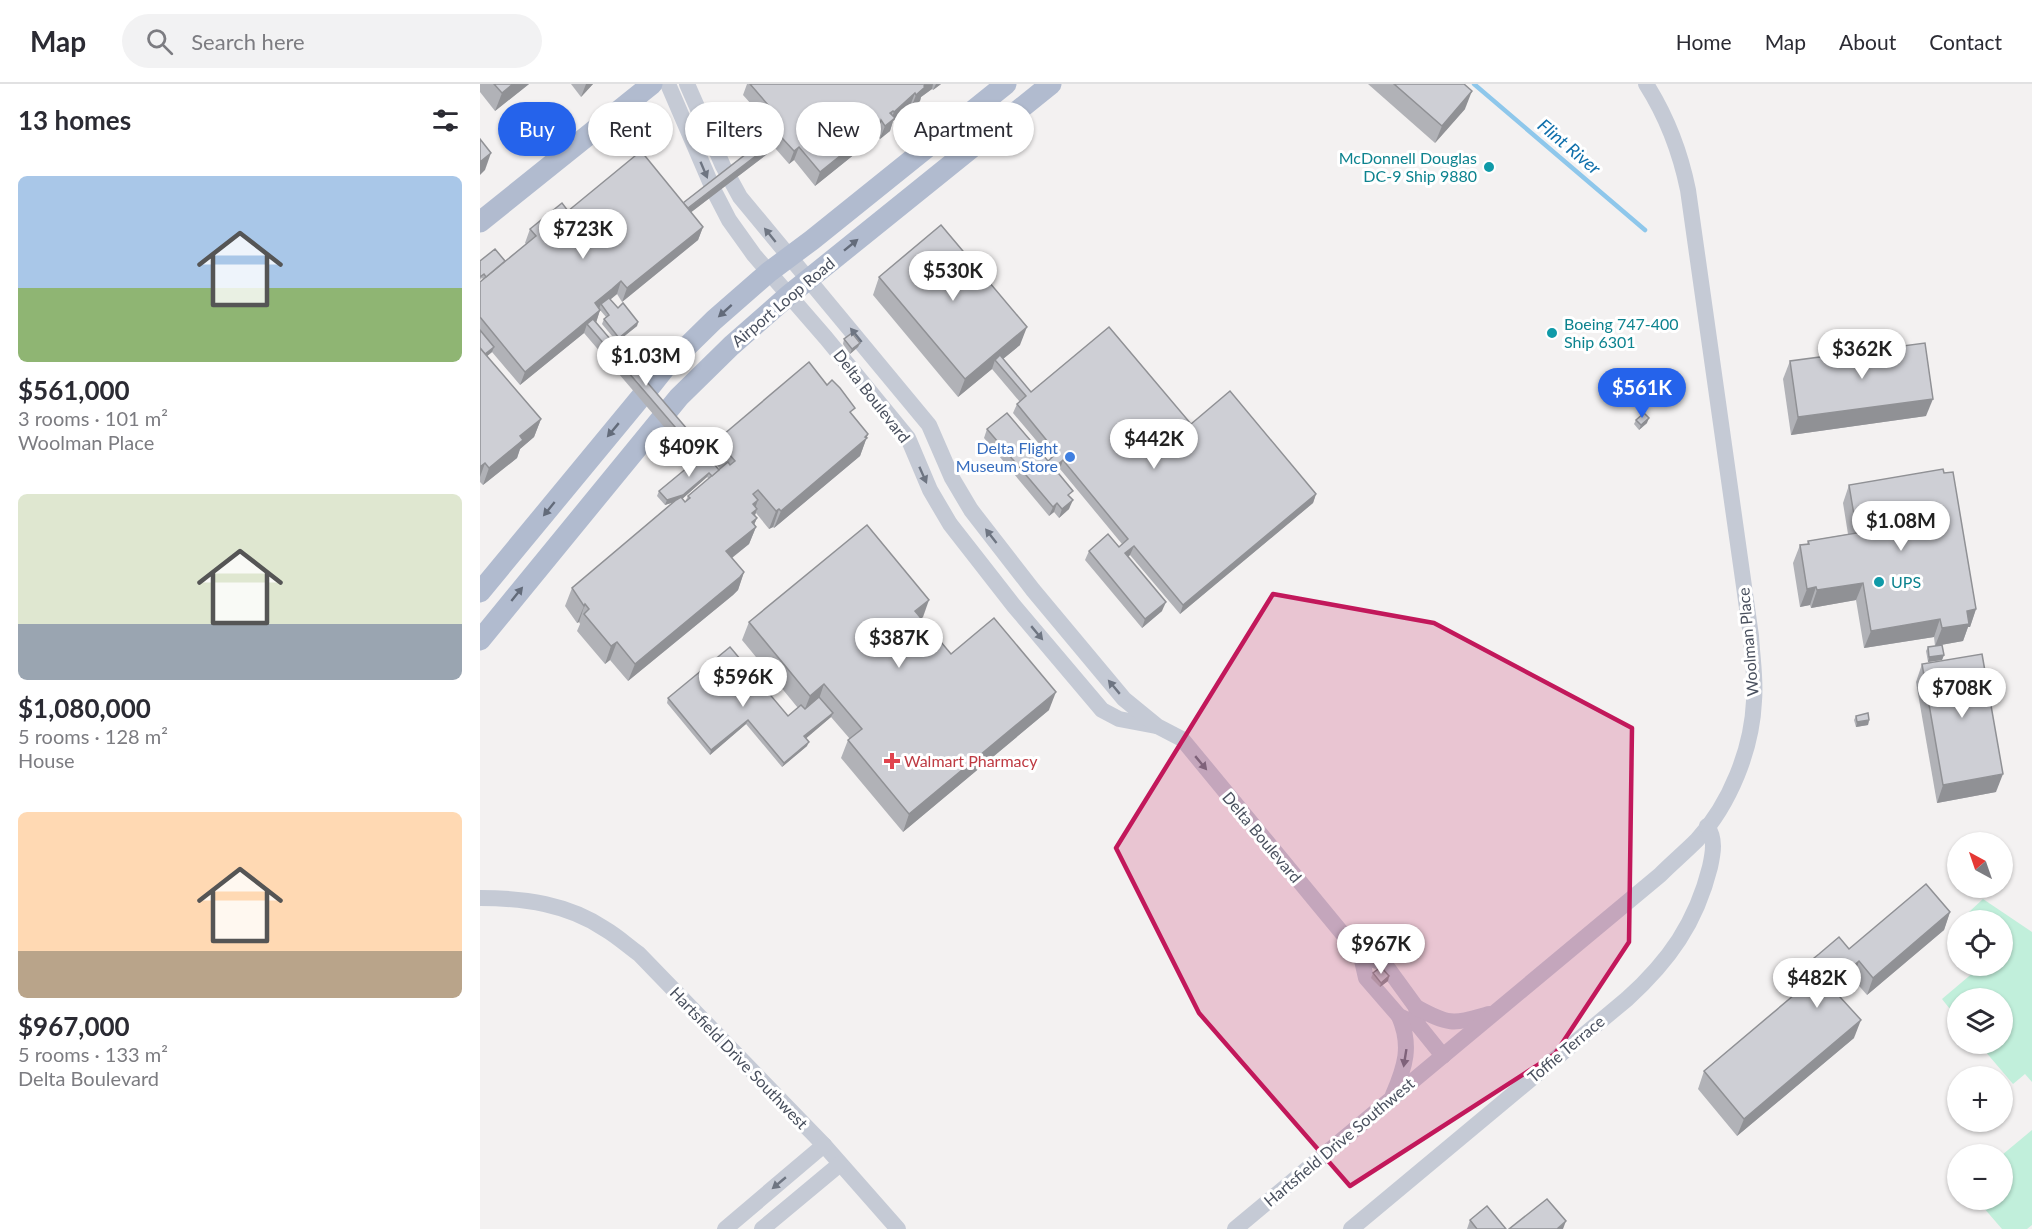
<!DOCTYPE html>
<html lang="en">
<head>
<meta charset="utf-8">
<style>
	body { margin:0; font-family:Lato,sans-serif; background:#f2f2f3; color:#2b2b33; height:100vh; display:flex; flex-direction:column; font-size:22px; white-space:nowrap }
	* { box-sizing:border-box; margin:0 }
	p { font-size:20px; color:#7c7c81 }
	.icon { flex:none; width:33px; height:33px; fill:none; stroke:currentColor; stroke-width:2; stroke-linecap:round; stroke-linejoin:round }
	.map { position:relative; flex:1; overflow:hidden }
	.drawer { display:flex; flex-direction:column; background:#fff; width:480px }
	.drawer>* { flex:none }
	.guide { position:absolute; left:18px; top:18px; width:570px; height:54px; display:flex; gap:12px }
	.needle { width:39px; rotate:320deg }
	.fabs { position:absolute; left:1467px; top:748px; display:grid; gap:12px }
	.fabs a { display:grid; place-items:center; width:66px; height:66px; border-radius:50%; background:#fff; box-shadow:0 2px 4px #0004; font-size:30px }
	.price { position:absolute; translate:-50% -51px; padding:0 14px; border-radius:21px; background:#fff; color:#222; font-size:20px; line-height:39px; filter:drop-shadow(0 2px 3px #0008) }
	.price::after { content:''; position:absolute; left:50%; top:36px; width:18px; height:14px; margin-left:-9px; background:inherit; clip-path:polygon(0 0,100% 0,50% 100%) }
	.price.current { background:#2563eb; color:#fff }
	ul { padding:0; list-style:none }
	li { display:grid; align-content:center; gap:12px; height:318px; padding:0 18px }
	li span { display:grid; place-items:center; height:186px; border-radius:9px; color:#555 }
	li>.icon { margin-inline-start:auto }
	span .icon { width:108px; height:108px; fill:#fffc; stroke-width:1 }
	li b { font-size:26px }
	h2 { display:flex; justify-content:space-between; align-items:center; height:72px; padding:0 18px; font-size:26px }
	.pill { padding:0 21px; border-radius:27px; background:#fff; box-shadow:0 2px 4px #0004; font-size:21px; line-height:54px }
	.pill.current { background:#2563eb; color:#fff }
	header { display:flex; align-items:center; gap:36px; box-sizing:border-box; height:84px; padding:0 30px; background:#fff; border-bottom:2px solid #e1e1e2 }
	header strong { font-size:28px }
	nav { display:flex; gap:33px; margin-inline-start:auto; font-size:21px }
	.search { width:420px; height:54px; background:#f2f2f3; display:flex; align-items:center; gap:15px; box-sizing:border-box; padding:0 21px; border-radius:33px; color:#7c7c81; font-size:22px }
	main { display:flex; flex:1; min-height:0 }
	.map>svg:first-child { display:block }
</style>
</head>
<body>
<header>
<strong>Map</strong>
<div class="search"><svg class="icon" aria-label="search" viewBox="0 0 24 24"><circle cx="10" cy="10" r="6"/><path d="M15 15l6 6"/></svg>Search here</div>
<nav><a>Home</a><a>Map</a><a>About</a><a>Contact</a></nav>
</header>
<main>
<section class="drawer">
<h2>13 homes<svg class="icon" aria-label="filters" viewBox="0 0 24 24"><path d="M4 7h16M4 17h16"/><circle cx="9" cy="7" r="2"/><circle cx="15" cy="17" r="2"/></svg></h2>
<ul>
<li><span style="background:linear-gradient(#a9c7e8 60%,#8fb573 0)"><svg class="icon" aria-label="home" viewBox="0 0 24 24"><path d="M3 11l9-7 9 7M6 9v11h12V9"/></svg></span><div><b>$561,000</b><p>3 rooms · 101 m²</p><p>Woolman Place</p></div></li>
<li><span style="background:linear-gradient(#dfe7d0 70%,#9aa5b1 0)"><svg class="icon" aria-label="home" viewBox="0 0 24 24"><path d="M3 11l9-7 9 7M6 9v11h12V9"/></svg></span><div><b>$1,080,000</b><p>5 rooms · 128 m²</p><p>House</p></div></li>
<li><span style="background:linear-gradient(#ffd9b3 75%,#b9a48a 0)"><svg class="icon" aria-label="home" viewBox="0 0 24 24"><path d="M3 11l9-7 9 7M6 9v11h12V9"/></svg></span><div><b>$967,000</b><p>5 rooms · 133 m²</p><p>Delta Boulevard</p></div></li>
</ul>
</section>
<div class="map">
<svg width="1552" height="1145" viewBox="0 0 1552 1145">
	<rect width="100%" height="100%" fill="#f3f1f1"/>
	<g fill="#c1efdb">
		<polygon points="1503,815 1552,848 1552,998 1545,990 1533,1000 1499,960 1522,960 1522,915 1478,915 1477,934 1462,915 1501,882 1522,882 1522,837 1497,837 1489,828"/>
		<polygon points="1552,1046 1552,1141 1547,1145 1522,1145 1497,1116 1522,1116 1522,1071"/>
	</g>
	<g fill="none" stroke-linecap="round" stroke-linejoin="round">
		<polyline stroke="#8ec7eb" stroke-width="4.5" points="994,0 1165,146"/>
		<g stroke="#c5cad5" stroke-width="16">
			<polyline points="188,0 234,107 249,136 274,171 346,254 428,354 450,406 470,440 534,522 622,626 639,635 676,642"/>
			<polyline points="207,0 243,82 260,113 449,341 472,394 491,426 553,506 644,615 677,642 702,655 881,872 886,894 919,932 938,941 963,972"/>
			<path d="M0,814c44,0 88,6 125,31 12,7 23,17 34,25l185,191 74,84"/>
			<polyline points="881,872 904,879 936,923 938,941"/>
			<path d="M936,923c34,19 37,17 73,7"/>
			<path d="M913,1011c12,-28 19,-49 6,-79"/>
			<polyline points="245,1145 344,1061"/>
			<polyline points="282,1145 360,1080"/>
			<path d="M755,1145l425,-354c12,-12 25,-23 37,-35 33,-36 55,-91 57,-139 2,-22 -2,-44 -3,-65l-63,-446c-8,-39 -21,-73 -42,-106"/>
			<path d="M871,1145l276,-230c42,-38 69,-76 83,-132 3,-14 6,-28 -3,-41"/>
		</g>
		<g stroke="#b1bbcf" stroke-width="21">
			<polyline points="0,138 172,0"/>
			<polyline points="166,308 185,284 234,236 289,188 332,156 526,0"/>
			<polyline points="0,508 161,313"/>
			<polyline points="0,556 199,313 251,262 309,211 571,0"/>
		</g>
	</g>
	<g fill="#b1b2b7" fill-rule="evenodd">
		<polygon points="0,0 49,0 15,27 0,8"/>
		<polygon points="91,0 113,0 101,13"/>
		<path d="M267,0h194l-8,6 -1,-1 -11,8 -1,4 -9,7 -1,-2 -17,15 -3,10 -10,8 -4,-5v2l-14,9 -1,4 -46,37 -21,-26 -5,4 -14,-16 -84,64 12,15 -5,13 -76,62 -5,-8 -7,6 8,8 20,14 -1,4 -20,16 -15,-18 2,-5 2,-2 -6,-7 -4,12 107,132 16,16 1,-1 -10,-11 7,-18 110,-55 41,49 -8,22 -86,72 -1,-1 -4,2 -13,-16 -1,2 2,3 -3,7 2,2 -7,17 -17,14 12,14 -6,18 -5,5 -105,86 -18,-21 -5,4 -28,-33 3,-7 -1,-2 -2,1 -12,-17 7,-18 101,-86 -8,3 -8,-9 2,-5 35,-29 -110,-129 -64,52 -28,-33 -5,4 54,63 -7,18 -14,12 -3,9 -34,27 -3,-3v-200l3,-3 -1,-1 -2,2v-19h25l21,-17 -1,-1 5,-14 38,-18 115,-8 84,-65 -10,-13 4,-10 -18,-20zM227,393l2,2 -21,17 -3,6 -3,-3z"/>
		<polygon points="888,0 984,0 985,25 955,59"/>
		<polygon points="399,193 540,261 523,275 551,308 711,340 836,410 833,419 700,530 650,471 648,473 682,527 662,544 605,476 609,467 639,463 642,460 580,385 577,388 590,414 589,425 579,434 574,428 569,432 504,354 507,345 568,377 571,374 533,329 537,320 540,318 512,285 478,313 393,211"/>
		<polygon points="364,255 380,259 378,263 370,270 363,260"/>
		<polygon points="1310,277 1446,332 1311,351 1303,295"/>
		<polygon points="1156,336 1167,339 1159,346 1154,340"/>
		<polygon points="1369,401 1496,525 1490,543 1488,543 1483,557 1455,562 1454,553 1384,564 1376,516 1331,524 1330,521 1320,523 1313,479 1320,461 1327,460 1328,457 1368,450 1363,419"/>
		<polygon points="443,533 441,534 471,570 569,626 423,748 361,674 368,656 370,655 351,633 326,654 327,662 302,683 266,640 230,671 187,619 188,614 308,632 318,624 262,556 269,538"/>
		<polygon points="1448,563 1464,571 1462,576 1448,578 1446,567"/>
		<polygon points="1442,580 1516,708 1457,719 1436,598"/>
		<polygon points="1376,632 1389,636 1388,641 1376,643 1374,636"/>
		<polygon points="1470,828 1464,846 1387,911 1373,895 1356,909 1374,954 1257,1052 1218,1005 1224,987 1327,900 1323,896 1329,878 1369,865"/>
		<polygon points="893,889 909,892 908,897 900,903 891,894"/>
		<polygon points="990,1136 1026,1145 987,1145"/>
	</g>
	<g fill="#909195">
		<polygon points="33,0 49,0 15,27 22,9"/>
		<polygon points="106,0 113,0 101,13"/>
		<polygon points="446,0 453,0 452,5 441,13 440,17 431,24 436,11"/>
		<polygon points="456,0 461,0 453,6"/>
		<polygon points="992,7 985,25 955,59 962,42"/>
		<polygon points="435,9 430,22 413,37 410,47 400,55 410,29 413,27 408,39 410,37 414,28"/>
		<polygon points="400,39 396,52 382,61 381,65 335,102 340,88 384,49"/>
		<polygon points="298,55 295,64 201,136 205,127"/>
		<polygon points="319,63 314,76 309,80 314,67"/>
		<polygon points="11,69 5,86 0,91 0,78"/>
		<polygon points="223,143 218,156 142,218 147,204"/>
		<polygon points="141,197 137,210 122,222 121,220 119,225 115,219"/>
		<polygon points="120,226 116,239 107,240 104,249 40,301 45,288"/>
		<polygon points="158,238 157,242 137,258 139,254"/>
		<polygon points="547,243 540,261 518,279 515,276 512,285 478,313 485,295"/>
		<polygon points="380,259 378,263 370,270 372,265"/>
		<polygon points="14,263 12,268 0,278 0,274"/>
		<polygon points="1453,315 1446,332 1311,351 1318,333"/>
		<polygon points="1169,334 1167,339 1159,346 1161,341"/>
		<polygon points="61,335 54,353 40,365 37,374 3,401 9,384 40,352"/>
		<polygon points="388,350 380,372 294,444 301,427"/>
		<polygon points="225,366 222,375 216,380 219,371"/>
		<polygon points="583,376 580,385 570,393 574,384"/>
		<polygon points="5,379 0,393 0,383"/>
		<polygon points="229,389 227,393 201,416 185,421 187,416"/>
		<polygon points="836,410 833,419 700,530 703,521"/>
		<polygon points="278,416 274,427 277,425 273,437 277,434 272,445 276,443 269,460 239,484 246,467 273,420"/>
		<polygon points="593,416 589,425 579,434 582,425"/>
		<polygon points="577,419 574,428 569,432 573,423"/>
		<polygon points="299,425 293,443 289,445 296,427"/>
		<polygon points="654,462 650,471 641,478 645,469"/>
		<polygon points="264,488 258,506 253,511 148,597 155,580"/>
		<polygon points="1383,499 1376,516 1331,524 1337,506"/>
		<polygon points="1336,503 1330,521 1320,523 1327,505"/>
		<polygon points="449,516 443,533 429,545 435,527"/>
		<polygon points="686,518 682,527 662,544 665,535"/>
		<polygon points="105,520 99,538 97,539 104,522"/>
		<polygon points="1496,525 1490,543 1488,543 1483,557 1455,562 1462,544 1487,527"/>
		<polygon points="1460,535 1454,553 1384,564 1391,547"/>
		<polygon points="137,558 130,576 125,580 131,562"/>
		<polygon points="1464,571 1462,576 1448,578 1449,573"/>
		<polygon points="344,600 338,618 323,630 330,612"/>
		<polygon points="576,608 569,626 423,748 429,730"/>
		<polygon points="353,629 351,633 323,657 324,652"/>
		<polygon points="268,636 266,640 230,671 231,666"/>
		<polygon points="1389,636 1388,641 1376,643 1377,638"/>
		<polygon points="329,658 327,662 302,683 304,679"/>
		<polygon points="1523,690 1516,708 1457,719 1463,701"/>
		<polygon points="1470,828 1464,846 1387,911 1393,894"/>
		<polygon points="1379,877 1373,895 1343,920 1350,902"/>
		<polygon points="909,892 908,897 900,903 901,899"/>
		<polygon points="1381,936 1374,954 1257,1052 1264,1035"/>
		<polygon points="1086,1137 1083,1145 1077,1145"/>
	</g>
	<g fill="#cecfd5" stroke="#909195" stroke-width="1.5">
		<polygon points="14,0 33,0 22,9"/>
		<polygon points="270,0 446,0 444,2 445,3 436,11 435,9 414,28 413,27 410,29 415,34 405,42 401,36 400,39 384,49 386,51 340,88 319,63 314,67 303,55 282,27 289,22"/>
		<polygon points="914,0 984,0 992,7 962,42"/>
		<polygon points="293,49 298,55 208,124 203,119"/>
		<polygon points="0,55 11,69 0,78"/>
		<polygon points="161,67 223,143 147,204 141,197 132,205 115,219 120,226 45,288 0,233 0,198 56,152 50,145 82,119 88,127"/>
		<polygon points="461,141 547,243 485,295 399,193"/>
		<polygon points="15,165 25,177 6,193 4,190 0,193 0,177"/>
		<polygon points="129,214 138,224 143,219 158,238 139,254 124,235 129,231 121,220"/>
		<polygon points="113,235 225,366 219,371 107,240"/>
		<polygon points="629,243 711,340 750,307 836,410 703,521 654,462 645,469 686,518 665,535 609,467 628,450 639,463 648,455 583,376 574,384 593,407 588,411 593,416 582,425 577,419 573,423 507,345 527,329 568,377 577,369 537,320 546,312 515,276 520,271 551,308"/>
		<polygon points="0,246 14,263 5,270 0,264"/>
		<polygon points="372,249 380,259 372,265 364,255"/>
		<polygon points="1445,259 1453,315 1318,333 1310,277"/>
		<polygon points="0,264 61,335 40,352 43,356 9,384 5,379 0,383"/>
		<polygon points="329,278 347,301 352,296 360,304 375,324 370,328 388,350 385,353 387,354 301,427 299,425 296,427 278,406 273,410 278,416 273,420 277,425 272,429 277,434 272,438 276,443 246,467 264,488 260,493 155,580 137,558 131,562 104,530 109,525 105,520 104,522 92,504 196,416 201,413 205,418 210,414 208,412 248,378 250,381 255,377 237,356"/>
		<polygon points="1164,329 1169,334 1161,341 1156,336"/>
		<polygon points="225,369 239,386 232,392 229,389 203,411 187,416 179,407"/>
		<polygon points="1463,385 1464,389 1473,388 1496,525 1487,527 1489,540 1462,544 1460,535 1391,547 1383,499 1337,506 1336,503 1327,505 1320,461 1329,460 1328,457 1377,449 1369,401"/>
		<polygon points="387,441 449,516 435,527 471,570 514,534 576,608 429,730 368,656 382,645 344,600 330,612 269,538"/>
		<polygon points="1462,561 1464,571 1449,573 1448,563"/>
		<polygon points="250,563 308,632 321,621 325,625 339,613 353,629 324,652 329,658 304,679 268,636 231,666 188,614"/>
		<polygon points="1502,570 1523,690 1463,701 1442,580"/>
		<polygon points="1388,629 1389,636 1377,638 1376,632"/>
		<polygon points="1446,800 1470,828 1393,894 1379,877 1350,902 1381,936 1264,1035 1224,987 1339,890 1329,878 1339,870 1359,853 1369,865"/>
		<polygon points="901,883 909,892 901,899 893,889"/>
		<polygon points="1067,1115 1086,1137 1077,1145 1029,1145"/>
		<polygon points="1007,1122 1026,1145 997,1145 990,1136"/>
	</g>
	<defs><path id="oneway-solid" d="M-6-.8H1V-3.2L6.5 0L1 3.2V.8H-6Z" transform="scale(1.5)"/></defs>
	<g fill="#6e7582">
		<use href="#oneway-solid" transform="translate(224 86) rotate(67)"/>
		<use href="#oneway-solid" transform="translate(290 151) rotate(-129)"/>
		<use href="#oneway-solid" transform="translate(376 251) rotate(-129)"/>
		<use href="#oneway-solid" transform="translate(443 391) rotate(66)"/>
		<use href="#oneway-solid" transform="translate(511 452) rotate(-128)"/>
		<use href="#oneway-solid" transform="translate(557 549) rotate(50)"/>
		<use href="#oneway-solid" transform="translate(634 603) rotate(-130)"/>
		<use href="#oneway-solid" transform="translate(721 679) rotate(50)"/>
		<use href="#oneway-solid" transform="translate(925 974) rotate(99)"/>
		<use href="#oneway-solid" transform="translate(299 1099) rotate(140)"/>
	</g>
	<g fill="#636b7a">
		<use href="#oneway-solid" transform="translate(371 161) rotate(-39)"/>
		<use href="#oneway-solid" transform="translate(245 227) rotate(138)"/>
		<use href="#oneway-solid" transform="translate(133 346) rotate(130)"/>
		<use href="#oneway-solid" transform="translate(69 425) rotate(129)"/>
		<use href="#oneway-solid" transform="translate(37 510) rotate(-51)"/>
	</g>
	<path fill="#c2185b" fill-opacity="0.2" stroke="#c2185b" stroke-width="4.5" stroke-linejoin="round" d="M793,510l161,29 198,105 -3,214 -74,112 -205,132 -151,-173 -83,-165z"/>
	<g fill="#0f9aa8" stroke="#fff" stroke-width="2">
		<circle cx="1009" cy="83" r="6"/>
		<circle cx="1072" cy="249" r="6"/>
		<circle cx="1399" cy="498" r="6"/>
	</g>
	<circle fill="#3f7fe0" stroke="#fff" stroke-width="2" cx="590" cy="373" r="6"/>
	<path fill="#e0444e" stroke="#fff" stroke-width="2" d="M409 668h6v6h6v6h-6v6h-6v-6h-6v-6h6z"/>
	<g text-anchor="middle" stroke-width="6" stroke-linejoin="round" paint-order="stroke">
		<g font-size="16" fill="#0d838f" stroke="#fff" text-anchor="start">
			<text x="997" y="80" text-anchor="end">McDonnell Douglas<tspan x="997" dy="18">DC-9 Ship 9880</tspan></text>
			<text x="1084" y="246">Boeing 747-400<tspan x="1084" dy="18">Ship 6301</tspan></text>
			<text x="1411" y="504">UPS</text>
		</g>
		<g font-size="16" fill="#49505e" stroke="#fff">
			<text transform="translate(303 218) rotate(-40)" y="6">Airport Loop Road</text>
			<text transform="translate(392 312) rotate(52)" y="6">Delta Boulevard</text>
			<text transform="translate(1268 558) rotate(-95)" y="6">Woolman Place</text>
			<text transform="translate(782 753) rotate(50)" y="6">Delta Boulevard</text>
			<text transform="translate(1086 965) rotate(-40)" y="6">Toffie Terrace</text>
			<text transform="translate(259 974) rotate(46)" y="6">Hartsfield Drive Southwest</text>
			<text transform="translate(859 1058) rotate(-40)" y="6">Hartsfield Drive Southwest</text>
		</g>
		<g font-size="16" fill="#366cbe" stroke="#fff" text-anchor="end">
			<text x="578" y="370">Delta Flight<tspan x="578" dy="18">Museum Store</tspan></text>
		</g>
		<g font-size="16" fill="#be3a42" stroke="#fff" text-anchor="start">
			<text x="424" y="683">Walmart Pharmacy</text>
		</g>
		<g font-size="18" font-style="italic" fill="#0f6fab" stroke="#fff">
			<text transform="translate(1089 63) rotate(40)" y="6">Flint River</text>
		</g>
	</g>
</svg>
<div class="fabs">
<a><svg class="needle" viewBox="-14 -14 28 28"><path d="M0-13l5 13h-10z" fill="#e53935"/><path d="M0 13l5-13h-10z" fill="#7c7c81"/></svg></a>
<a><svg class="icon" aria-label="locate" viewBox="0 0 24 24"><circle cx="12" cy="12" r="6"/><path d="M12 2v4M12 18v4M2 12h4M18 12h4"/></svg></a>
<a><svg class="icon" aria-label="layers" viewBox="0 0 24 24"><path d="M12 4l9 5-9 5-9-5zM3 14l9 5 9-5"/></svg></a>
<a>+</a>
<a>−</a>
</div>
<b class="price" style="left:103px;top:176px">$723K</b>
<b class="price" style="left:473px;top:218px">$530K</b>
<b class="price" style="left:1382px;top:296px">$362K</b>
<b class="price" style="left:166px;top:303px">$1.03M</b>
<b class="price current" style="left:1162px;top:335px">$561K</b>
<b class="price" style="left:674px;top:386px">$442K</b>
<b class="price" style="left:209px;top:394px">$409K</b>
<b class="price" style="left:1421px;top:468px">$1.08M</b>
<b class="price" style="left:419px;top:585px">$387K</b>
<b class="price" style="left:263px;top:624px">$596K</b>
<b class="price" style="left:1482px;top:635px">$708K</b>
<b class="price" style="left:901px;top:891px">$967K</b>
<b class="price" style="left:1337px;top:925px">$482K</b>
<div class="guide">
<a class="pill current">Buy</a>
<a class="pill">Rent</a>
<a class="pill">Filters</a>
<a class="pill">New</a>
<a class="pill">Apartment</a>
</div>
</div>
</main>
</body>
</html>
